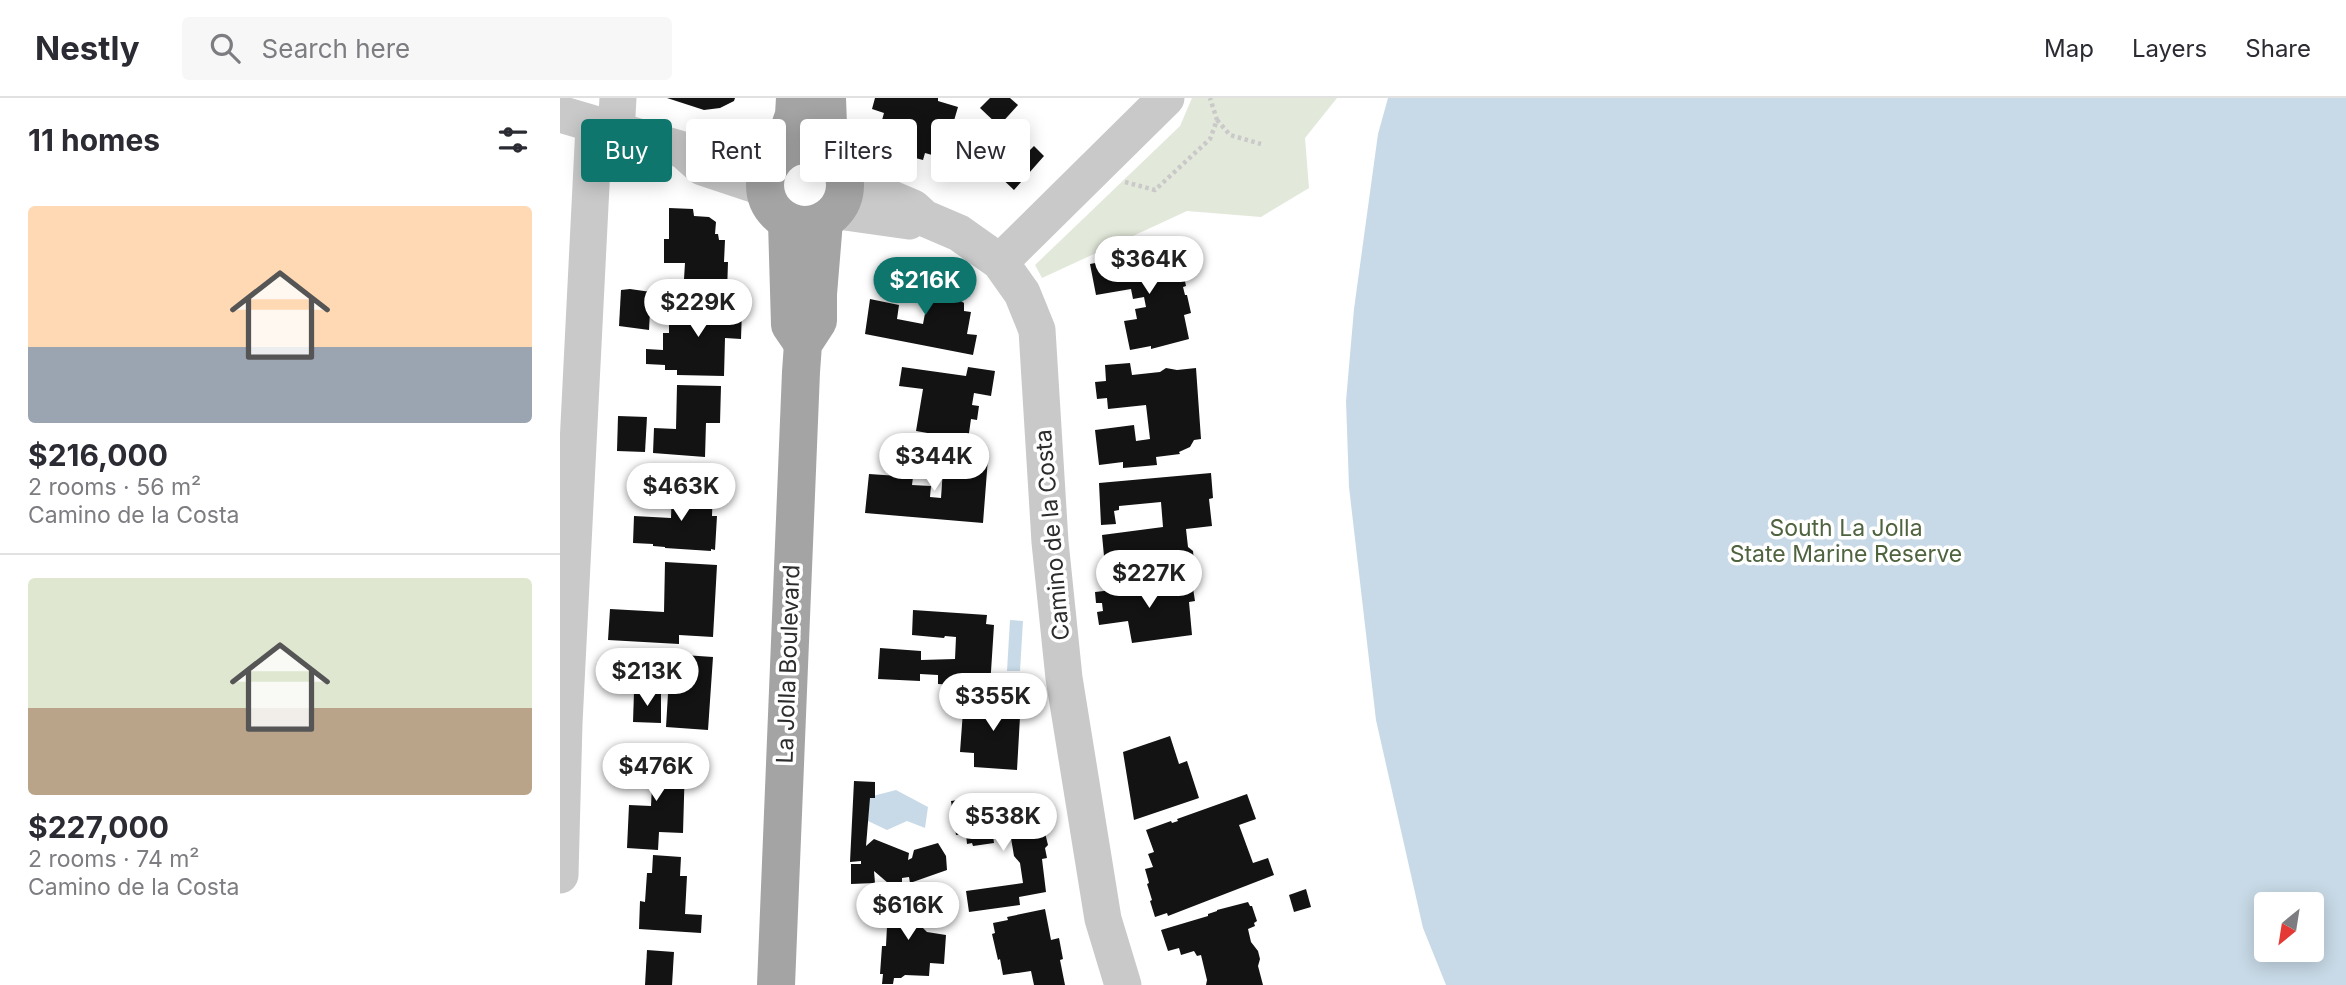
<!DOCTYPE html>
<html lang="en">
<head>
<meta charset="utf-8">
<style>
	body { margin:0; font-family:Inter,sans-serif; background:#f7f7f7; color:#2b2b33; height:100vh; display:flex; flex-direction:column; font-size:26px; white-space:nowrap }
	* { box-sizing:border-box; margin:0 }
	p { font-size:23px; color:#7c7c81 }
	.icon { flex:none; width:38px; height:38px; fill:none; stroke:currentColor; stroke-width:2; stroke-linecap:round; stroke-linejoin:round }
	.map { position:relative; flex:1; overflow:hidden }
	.details { display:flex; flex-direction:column; background:#fff; width:560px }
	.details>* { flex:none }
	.banner { position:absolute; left:21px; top:21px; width:665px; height:63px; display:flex; gap:14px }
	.needle { width:46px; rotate:210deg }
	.controls { position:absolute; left:1694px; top:794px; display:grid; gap:14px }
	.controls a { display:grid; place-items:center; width:70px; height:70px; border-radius:7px; background:#fff; box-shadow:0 4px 18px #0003; font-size:35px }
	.price { position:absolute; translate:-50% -60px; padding:0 16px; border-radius:24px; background:#fff; color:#222; font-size:23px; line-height:46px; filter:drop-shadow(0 2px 4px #0008) }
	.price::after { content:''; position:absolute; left:50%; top:42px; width:21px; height:16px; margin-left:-10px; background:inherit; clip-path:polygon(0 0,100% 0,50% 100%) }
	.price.on { background:#0f766e; color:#fff }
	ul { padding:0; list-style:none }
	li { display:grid; align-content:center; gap:14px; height:371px; padding:0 28px }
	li+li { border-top:2px solid #e1e1e2 }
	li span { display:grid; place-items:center; height:217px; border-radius:7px; color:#555 }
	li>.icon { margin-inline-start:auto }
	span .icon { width:126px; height:126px; fill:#fffc; stroke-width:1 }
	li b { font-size:30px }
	h2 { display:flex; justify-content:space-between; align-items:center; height:84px; padding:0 28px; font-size:30px }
	.chip { padding:0 24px; border-radius:7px; background:#fff; box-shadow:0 4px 18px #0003; font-size:24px; line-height:63px }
	.chip.on { background:#0f766e; color:#fff }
	header { display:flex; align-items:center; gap:42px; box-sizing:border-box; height:98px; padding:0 35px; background:#fff; border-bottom:2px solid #e1e1e2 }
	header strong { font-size:33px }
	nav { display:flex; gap:38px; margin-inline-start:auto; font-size:24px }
	.search { width:490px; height:63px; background:#f7f7f7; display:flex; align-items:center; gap:18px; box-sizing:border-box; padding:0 24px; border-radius:7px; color:#7c7c81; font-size:26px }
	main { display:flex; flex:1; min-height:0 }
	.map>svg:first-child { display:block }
</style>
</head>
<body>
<header>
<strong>Nestly</strong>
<div class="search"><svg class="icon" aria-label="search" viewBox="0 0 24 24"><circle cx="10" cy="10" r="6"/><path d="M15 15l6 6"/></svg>Search here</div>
<nav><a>Map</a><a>Layers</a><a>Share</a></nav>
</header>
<main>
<section class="details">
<h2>11 homes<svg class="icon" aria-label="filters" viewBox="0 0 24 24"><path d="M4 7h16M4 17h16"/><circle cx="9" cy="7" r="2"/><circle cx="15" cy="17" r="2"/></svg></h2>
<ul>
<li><span style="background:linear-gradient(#ffd9b3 65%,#9aa5b1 0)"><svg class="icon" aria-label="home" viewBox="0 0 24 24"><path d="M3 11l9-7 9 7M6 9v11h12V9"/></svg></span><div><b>$216,000</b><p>2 rooms · 56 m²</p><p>Camino de la Costa</p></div></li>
<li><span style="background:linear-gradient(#dfe7d0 60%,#b9a48a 0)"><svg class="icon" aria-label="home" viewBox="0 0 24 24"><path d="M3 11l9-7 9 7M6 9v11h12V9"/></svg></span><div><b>$227,000</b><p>2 rooms · 74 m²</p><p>Camino de la Costa</p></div></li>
</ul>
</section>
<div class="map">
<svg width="1786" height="887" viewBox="0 0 1786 887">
	<rect width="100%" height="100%" fill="#fff"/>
	<polygon fill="#e2e8da" points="632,0 777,0 745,40 749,90 701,119 627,113 482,180 475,167 620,28"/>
	<g fill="#c8dae7" fill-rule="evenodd">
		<path d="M828,0h958v887h-900l-23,-57 -47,-208 -27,-233 -3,-86 8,-92 24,-175zM1706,807h46v45h-46z"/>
		<polygon points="450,522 463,523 460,573 447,573"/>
		<polygon points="336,692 368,709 365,730 347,723 327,732 308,723 309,699"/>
	</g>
	<g fill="#131313">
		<polygon points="107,0 175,0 174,3 160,10 144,12"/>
		<polygon points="315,0 378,0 378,3 398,9 383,60 365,55 363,62 344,57 342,67 312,58 324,15 312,11"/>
		<polygon points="430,0 450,0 458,7 439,28 420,10"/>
		<polygon points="444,29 470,52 474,48 484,58 454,92 436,75 428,83 409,65"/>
		<polygon points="109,110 133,111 134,118 149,119 156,124 155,136 158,136 159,142 165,142 164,164 168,164 167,194 140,194 140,181 124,181 125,165 104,165 104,141 109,141"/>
		<polygon points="608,151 615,156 617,170 622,169 626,188 623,189 625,197 627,197 631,215 624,217 629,241 591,251 591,248 570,252 564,223 577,221 575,211 586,209 584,199 573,201 571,191 536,197 530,166"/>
		<polygon points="340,179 362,183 363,179 382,182 381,186 400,190 398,201 404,205 404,213 411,214 407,236 417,237 413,257 305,236 310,201 339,207 337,221 363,226 367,205 336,200"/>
		<polygon points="70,191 91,194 89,232 59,228 61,192"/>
		<polygon points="114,203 165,204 165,210 182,211 181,241 165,240 164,278 117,277 117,272 105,272 105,267 86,266 86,251 103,252 103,235 109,235 109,226 113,226"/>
		<polygon points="570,265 572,277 600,274 606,270 617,272 636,270 641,341 634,342 630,349 619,354 620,356 596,359 597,367 563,370 563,364 539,367 535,332 574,327 576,343 590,341 586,307 548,311 547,300 537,301 535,284 546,283 545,267"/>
		<polygon points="342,269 406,278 408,269 435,273 431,298 414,295 412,307 419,308 417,322 411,321 408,342 356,333 363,291 339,288"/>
		<polygon points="117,287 161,288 160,325 146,325 145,359 93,355 94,330 116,331"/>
		<polygon points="58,318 87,319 85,354 57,353"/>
		<polygon points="384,357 428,360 423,425 305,415 309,376 353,379 352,387 371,388 370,399 381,400"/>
		<polygon points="651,375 653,400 649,401 652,428 626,431 628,449 633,453 634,463 630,466 631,470 546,479 542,437 603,429 601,404 559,408 559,412 554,413 556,426 541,427 539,385"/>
		<polygon points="112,389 153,391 152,418 157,418 155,452 151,451 151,453 105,450 105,449 93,448 93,446 73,445 74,418 111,420"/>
		<polygon points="105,464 157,467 153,539 119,537 119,546 48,542 50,511 104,514"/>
		<polygon points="623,484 624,486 632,484 635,503 629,504 632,537 572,545 568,523 539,527 537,514 543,513 542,505 536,505 535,494"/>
		<polygon points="353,512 427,517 426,526 434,527 430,589 378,586 378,577 360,576 360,583 318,581 320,550 361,553 361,562 395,561 396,539 385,538 384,540 352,537"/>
		<polygon points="95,555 153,559 148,632 106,629 109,579 94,578"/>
		<polygon points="74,594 101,595 101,625 73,624"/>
		<polygon points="421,598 461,601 457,672 414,669 414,655 400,654 403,613 420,614"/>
		<polygon points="610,638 619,666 627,663 639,700 574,722 563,654"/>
		<polygon points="69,662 125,665 123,735 99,734 98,752 67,750 69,707 91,708 92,687 67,686"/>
		<polygon points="294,683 315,684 315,700 310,700 306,748 314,741 349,755 348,762 352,760 354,752 378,745 386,758 387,772 350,785 349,779 342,780 342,786 328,785 314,773 315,785 291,786 291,766 301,766 301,763 290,764"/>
		<polygon points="687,696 696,721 679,727 693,765 708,760 714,777 608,818 607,815 595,819 590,803 592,802 587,786 589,785 585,771 593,769 588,756 594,754 586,732 611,723 612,725 618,723 617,721"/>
		<polygon points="413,700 414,709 425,716 440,713 444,708 471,729 483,727 488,747 485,750 487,760 482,761 486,794 459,799 460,807 409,814 406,793 463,785 460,765 454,758 451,740 440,731 435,732 433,737 434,745 413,748 412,745 407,746 406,736 396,737 391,703"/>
		<polygon points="93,757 121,759 120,778 127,778 125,816 142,817 141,835 79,831 80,803 85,804 87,775 92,775"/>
		<polygon points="746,791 751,809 734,814 729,797"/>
		<polygon points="346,794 358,796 356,823 367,834 386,837 384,866 370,865 369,878 345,877 341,880 334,880 333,886 322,886 323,876 320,876 322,848 326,848 327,828 333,828 334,818 320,817 321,804 333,805 334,799 345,800"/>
		<polygon points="688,804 690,808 692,808 697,823 694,825 695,828 688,831 691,844 698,853 700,861 698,868 703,887 646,887 647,882 641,857 637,858 634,853 621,857 619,850 608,853 601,832 648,818 648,816 657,813 657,812"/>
		<polygon points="485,811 491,842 499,840 503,861 500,862 505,887 474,887 471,873 443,877 440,861 438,862 432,836 435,835 433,825 448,822 447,819"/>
		<polygon points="87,852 114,854 112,887 85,887"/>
	</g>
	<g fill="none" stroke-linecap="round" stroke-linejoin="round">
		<g stroke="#c9c9c9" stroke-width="4.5" stroke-dasharray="3.5 3.5" stroke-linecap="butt">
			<polyline points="657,22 670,37 701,46"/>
			<polyline points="565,84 595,92 650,41 657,22 650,0"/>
		</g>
		<g stroke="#c9c9c9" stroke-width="37">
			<polyline points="0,16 123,52 142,69 205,90"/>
			<polyline points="56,34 58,0"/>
			<polyline points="147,49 213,64"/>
			<polyline points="285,81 353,110 364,120 399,135 440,164 462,195 477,232 490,444 504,580 543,821 563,887"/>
			<polyline points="278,113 349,123"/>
			<polyline points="440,164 606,0"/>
			<polyline points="0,777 4,625 34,28"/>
		</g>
		<g stroke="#a4a4a4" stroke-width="38">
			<polyline points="267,0 269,55"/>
			<circle cx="245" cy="87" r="40"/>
			<polyline points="221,54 234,17 235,0"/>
			<polyline points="227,124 230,227 243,246"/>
			<polyline points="216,887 241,274 243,246 258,223 258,196 264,123"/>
		</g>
	</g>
	<g text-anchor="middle" stroke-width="7" stroke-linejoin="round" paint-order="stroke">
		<g font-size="23" fill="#4e633e" stroke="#fff">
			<text x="1286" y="438">South La Jolla<tspan x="1286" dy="26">State Marine Reserve</tspan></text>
		</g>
		<g font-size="23" fill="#2c2c2c" stroke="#fff">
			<text transform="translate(492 437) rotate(-95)" y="8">Camino de la Costa</text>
			<text transform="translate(228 566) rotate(-88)" y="8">La Jolla Boulevard</text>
		</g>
	</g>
</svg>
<div class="controls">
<a><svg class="needle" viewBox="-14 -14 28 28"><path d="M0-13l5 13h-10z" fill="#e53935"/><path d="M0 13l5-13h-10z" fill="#7c7c81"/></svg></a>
</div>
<b class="price" style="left:589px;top:198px">$364K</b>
<b class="price on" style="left:365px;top:219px">$216K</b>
<b class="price" style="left:138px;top:241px">$229K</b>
<b class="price" style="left:374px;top:395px">$344K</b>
<b class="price" style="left:121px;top:425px">$463K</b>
<b class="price" style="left:589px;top:512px">$227K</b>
<b class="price" style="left:87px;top:610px">$213K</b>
<b class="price" style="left:433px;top:635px">$355K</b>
<b class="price" style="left:96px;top:705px">$476K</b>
<b class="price" style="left:443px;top:755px">$538K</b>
<b class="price" style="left:348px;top:844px">$616K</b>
<div class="banner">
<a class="chip on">Buy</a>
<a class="chip">Rent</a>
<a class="chip">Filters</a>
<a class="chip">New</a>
</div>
</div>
</main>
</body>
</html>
